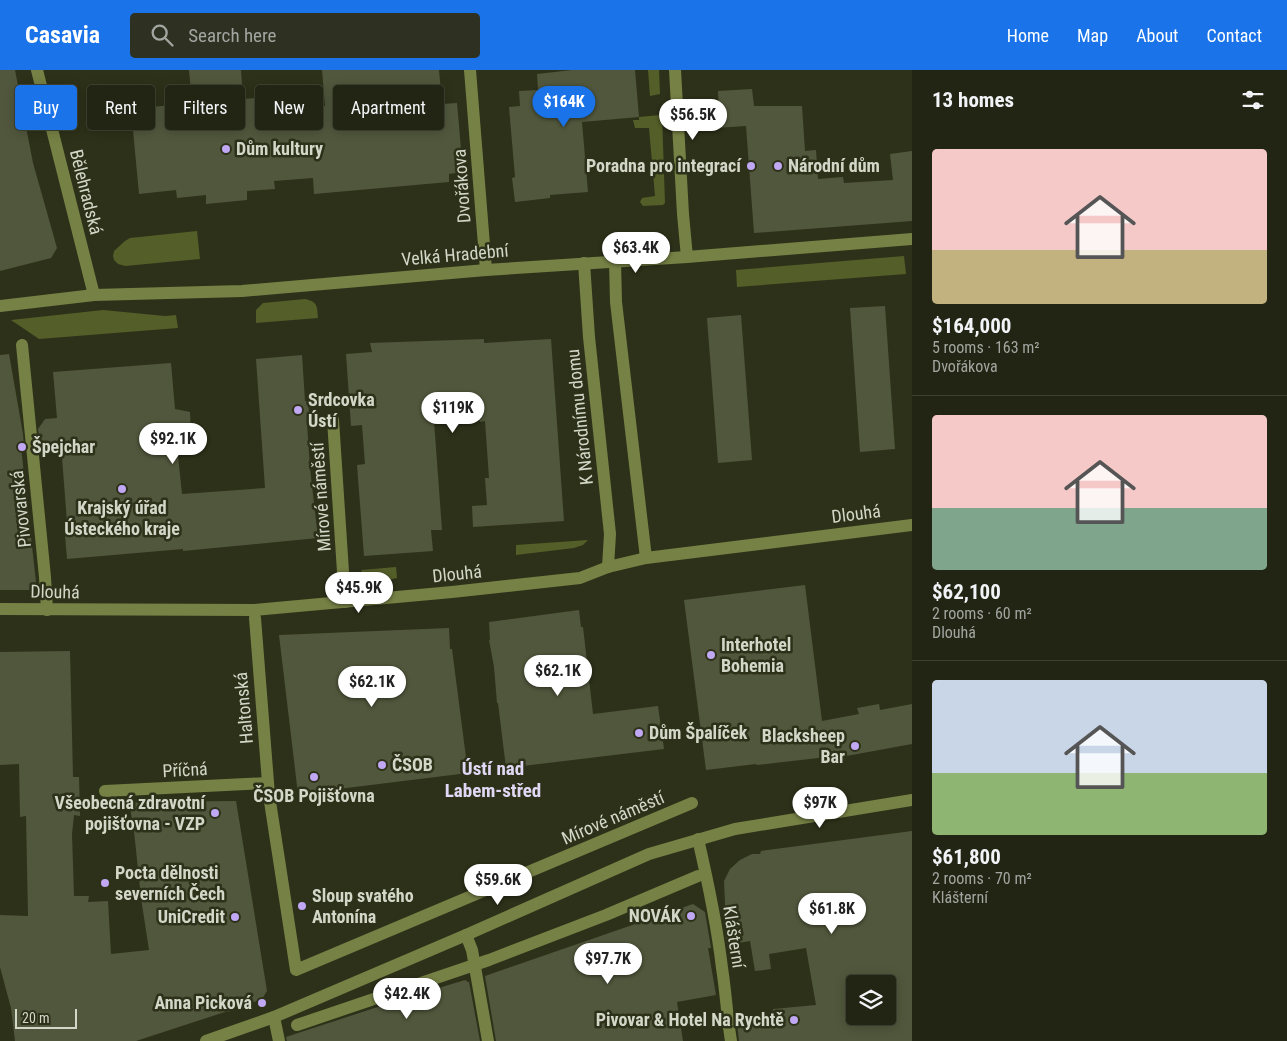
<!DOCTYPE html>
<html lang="en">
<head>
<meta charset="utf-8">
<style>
	body { margin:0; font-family:"Roboto Condensed",sans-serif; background:#2e3121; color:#f1f3f6; height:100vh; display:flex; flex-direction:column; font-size:19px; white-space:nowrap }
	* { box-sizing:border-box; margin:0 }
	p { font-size:16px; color:#a2a5a0 }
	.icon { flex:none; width:28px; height:28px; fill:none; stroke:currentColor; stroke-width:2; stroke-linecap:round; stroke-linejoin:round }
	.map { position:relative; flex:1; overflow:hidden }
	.sheet { display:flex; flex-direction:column; background:#222513; width:375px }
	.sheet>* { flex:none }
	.top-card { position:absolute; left:15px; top:15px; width:475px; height:45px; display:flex; gap:10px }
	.controls { position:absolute; left:846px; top:905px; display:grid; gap:10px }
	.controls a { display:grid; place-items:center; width:50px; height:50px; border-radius:5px; background:#222513; box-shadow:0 2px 12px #0003,0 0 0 1px #3f4233; font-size:25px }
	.scale { position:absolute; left:15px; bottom:12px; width:62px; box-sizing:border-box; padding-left:5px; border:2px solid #d3d7c8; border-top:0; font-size:14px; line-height:18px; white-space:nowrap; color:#d3d7c8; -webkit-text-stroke:4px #2d3119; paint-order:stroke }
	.price { position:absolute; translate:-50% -42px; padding:0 11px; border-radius:18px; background:#fff; color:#222; font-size:16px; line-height:32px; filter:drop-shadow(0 1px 2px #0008) }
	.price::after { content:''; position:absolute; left:50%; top:30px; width:15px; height:11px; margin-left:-8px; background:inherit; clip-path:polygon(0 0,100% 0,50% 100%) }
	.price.on { background:#1a73e8; color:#fff }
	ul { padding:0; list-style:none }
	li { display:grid; align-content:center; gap:10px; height:265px; padding:0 20px }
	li+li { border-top:1px solid #3f4233 }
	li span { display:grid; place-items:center; height:155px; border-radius:5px; color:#555 }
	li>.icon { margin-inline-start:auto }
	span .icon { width:90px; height:90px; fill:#fffc; stroke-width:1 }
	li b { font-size:21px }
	h2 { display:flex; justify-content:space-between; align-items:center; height:60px; padding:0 20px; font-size:21px }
	.pill { padding:0 18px; border-radius:5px; background:#222513; box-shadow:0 2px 12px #0003,0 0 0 1px #3f4233; font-size:18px; line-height:45px }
	.pill.on { background:#1a73e8; color:#fff }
	header { display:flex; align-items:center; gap:30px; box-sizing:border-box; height:70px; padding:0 25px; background:#1a73e8; color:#fff }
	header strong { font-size:24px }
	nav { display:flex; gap:28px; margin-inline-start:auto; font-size:18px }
	.search { width:350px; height:45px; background:#2e3121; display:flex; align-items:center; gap:12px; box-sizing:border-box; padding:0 18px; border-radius:5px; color:#a2a5a0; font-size:19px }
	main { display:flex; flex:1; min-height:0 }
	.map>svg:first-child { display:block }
</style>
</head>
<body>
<header>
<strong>Casavia</strong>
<div class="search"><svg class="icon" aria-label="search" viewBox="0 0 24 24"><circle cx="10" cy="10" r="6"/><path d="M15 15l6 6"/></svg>Search here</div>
<nav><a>Home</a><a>Map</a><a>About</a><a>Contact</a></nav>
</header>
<main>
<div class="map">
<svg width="912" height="971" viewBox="0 0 912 971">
	<rect width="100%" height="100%" fill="#2d3119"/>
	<g fill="#545e28">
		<polygon points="648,0 659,0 660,24 650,26"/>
		<polygon points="660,45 662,45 665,133 663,135 643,136 640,132 642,128 655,126 649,58 635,58 633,50 639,50 639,47"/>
		<polygon points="197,161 200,189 125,196 118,194 114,190 113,186 114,181 125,171 130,168"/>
		<polygon points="904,186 906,204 737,217 736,200"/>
		<path d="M305,229c13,3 12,7 13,19l-62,5v-13l7,-7z"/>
		<polygon points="103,240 165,246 176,245 178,258 39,269 11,250"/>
		<polygon points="588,470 583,475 574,478 516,485 516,475"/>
		<path d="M396,497l1,11c-12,3 -31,8 -36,-8z"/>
	</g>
	<g fill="#51573c" fill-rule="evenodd">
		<polygon points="0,0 15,0 33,93 57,178 51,188 0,201"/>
		<polygon points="189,0 241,0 243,29 267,27 268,41 325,36 322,0 439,0 442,34 457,33 463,102 449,104 449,112 314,124 313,108 274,111 275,119 247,121 247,130 206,134 206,125 177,128 176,120 139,124 131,39 192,33"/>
		<polygon points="572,0 635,0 639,47 582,52 588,122 550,125 550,128 515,132 512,108 515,107 509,37 520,36 519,21 538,20 537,4"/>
		<polygon points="752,19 754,36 802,36 805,81 816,80 818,109 843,107 844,113 893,110 890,84 912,81 912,151 754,163 746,56 700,59 699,41 719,39 718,21"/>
		<polygon points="885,236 895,379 860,382 850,238"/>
		<polygon points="741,245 752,390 718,393 707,248"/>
		<polygon points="484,269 484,273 551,269 564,451 473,457 472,436 487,435 485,408 489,408 485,351 480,352 479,348 434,351 442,460 431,460 433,481 364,486 357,395 365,394 362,355 351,356 346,284 372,282 370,273"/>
		<polygon points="9,284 23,364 24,377 21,377 36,512 29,520 0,520 0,285"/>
		<polygon points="302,285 305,331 308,331 310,354 307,354 310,398 318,468 183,481 183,479 67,489 64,453 67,452 61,375 40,376 38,359 45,349 57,348 53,302 171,293 175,339 190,342 191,365 176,367 182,424 265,418 256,289"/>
		<polygon points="805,515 822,651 859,644 857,638 879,634 880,640 912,634 912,674 841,687 827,687 757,695 756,694 706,700 684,530"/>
		<polygon points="579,540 581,557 583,557 593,644 658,636 664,679 506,698 499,641 498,633 497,633 494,597 489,570 490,570 489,552"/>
		<polygon points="449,558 450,579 452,579 468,703 298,724 279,565"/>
		<polygon points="70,581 73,707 79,707 80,746 74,745 72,764 74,826 89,826 88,832 108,831 111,884 149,880 141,828 134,761 129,732 236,731 267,921 262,929 228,942 228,941 191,953 136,971 15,971 11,938 0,897 0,845 28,846 26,746 20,747 19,694 0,695 0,582"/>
		<path d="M912,761v210h-173l-2,-17 37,-7 -1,-8 43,-4 -10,-57 -37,6 2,15 -16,2 -5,-30 -23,4 -3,-21 2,1 -2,-44 6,-12 10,-9 12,-6h8l1,-3zM855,914h33v32h-33z"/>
		<polygon points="693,834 705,842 711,878 708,878 716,925 677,932 683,971 496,971 485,906"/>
		<polygon points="465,910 468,912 469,912 480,971 287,971 286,967 298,963 399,930"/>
	</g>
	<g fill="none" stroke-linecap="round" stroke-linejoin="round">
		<g stroke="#768145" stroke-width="12">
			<polyline points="37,0 94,225"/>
			<polyline points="470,0 486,200"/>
			<polyline points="675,0 683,144 687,187"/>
			<polyline points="615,191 616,232 646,488"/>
			<polyline points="584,193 589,267 610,464 608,497"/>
			<polyline points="0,236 94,225 242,221 486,200 687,187 912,169"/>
			<polyline points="22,275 45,507 47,540"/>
			<polyline points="333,350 345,532"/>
			<polyline points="0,539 254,540 452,522 580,508 608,497 646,488 912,455"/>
			<polyline points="255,548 269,725 296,900 692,733"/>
			<polyline points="105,721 268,713"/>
			<path d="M698,769c10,43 19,86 24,129 4,25 5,49 9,73"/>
			<polyline points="466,865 472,880 488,971"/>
			<polyline points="274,947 279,971"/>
			<polyline points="297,955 489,890 606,845 698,806"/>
			<polyline points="206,971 274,947 466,865 649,784 735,759 912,730"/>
		</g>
	</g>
	<g fill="#c0a8f4" stroke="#2d3119" stroke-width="2">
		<circle cx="226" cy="79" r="5"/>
		<circle cx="751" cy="96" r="5"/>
		<circle cx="778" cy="96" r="5"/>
		<circle cx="298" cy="340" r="5"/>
		<circle cx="22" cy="377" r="5"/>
		<circle cx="122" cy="419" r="5"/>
		<circle cx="711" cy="585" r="5"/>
		<circle cx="639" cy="663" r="5"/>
		<circle cx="855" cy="676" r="5"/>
		<circle cx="382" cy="695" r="5"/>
		<circle cx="314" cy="707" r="5"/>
		<circle cx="215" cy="743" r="5"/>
		<circle cx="105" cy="813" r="5"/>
		<circle cx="302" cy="836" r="5"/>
		<circle cx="691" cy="846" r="5"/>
		<circle cx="235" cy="847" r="5"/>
		<circle cx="262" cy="933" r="5"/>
		<circle cx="794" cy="950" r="5"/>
	</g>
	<g text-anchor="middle" stroke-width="5" stroke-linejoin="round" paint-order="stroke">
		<g font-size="18" font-weight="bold" fill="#d3d7c8" stroke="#2d3119" text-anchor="start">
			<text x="236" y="85">Dům kultury</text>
			<text x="741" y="102" text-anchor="end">Poradna pro integrací</text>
			<text x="788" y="102">Národní dům</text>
			<text x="308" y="336">Srdcovka<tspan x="308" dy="21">Ústí</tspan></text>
			<text x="32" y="383">Špejchar</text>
			<text x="122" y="444" text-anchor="middle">Krajský úřad<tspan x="122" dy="21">Ústeckého kraje</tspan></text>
			<text x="721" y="581">Interhotel<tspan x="721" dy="21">Bohemia</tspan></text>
			<text x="649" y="669">Dům Špalíček</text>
			<text x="845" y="672" text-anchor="end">Blacksheep<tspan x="845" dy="21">Bar</tspan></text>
			<text x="392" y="701">ČSOB</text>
			<text x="314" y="732" text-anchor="middle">ČSOB Pojišťovna</text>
			<text x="205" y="739" text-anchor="end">Všeobecná zdravotní<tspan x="205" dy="21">pojišťovna - VZP</tspan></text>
			<text x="115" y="809">Pocta dělnosti<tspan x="115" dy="21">severních Čech</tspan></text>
			<text x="312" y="832">Sloup svatého<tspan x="312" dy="21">Antonína</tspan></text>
			<text x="681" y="852" text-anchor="end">NOVÁK</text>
			<text x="225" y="853" text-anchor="end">UniCredit</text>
			<text x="252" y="939" text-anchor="end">Anna Picková</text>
			<text x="784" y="956" text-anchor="end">Pivovar &amp; Hotel Na Rychtě</text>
		</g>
		<g font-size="18" fill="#d3d7c8" stroke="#2d3119">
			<text transform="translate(462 116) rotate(-94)" y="6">Dvořákova</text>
			<text transform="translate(86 122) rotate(76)" y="6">Bělehradská</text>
			<text transform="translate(455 185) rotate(-5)" y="6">Velká Hradební</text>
			<text transform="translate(580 347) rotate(-96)" y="6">K Národnímu domu</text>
			<text transform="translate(321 427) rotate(-94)" y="6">Mírové náměstí</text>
			<text transform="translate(21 439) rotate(-96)" y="6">Pivovarská</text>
			<text transform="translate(856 444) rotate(-7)" y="6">Dlouhá</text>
			<text transform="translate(457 504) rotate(-6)" y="6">Dlouhá</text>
			<text transform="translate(55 522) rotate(1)" y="6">Dlouhá</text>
			<text transform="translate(244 638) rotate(-95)" y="6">Haltonská</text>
			<text transform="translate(185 700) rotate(-3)" y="6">Příčná</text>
			<text transform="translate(613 748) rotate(-23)" y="6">Mírové náměstí</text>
			<text transform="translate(734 867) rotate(81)" y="6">Klášterní</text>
		</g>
		<g font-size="19" font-weight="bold" fill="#e0d8f5" stroke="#2d3119">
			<text x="493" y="705">Ústí nad<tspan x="493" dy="22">Labem-střed</tspan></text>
		</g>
	</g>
</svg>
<div class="controls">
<a><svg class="icon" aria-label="layers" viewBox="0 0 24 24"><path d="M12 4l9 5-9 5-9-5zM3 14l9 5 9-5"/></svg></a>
</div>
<div class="scale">20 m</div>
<b class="price on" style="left:564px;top:58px">$164K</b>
<b class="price" style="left:693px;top:71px">$56.5K</b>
<b class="price" style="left:636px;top:204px">$63.4K</b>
<b class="price" style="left:453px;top:364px">$119K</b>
<b class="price" style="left:173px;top:395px">$92.1K</b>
<b class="price" style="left:359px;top:544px">$45.9K</b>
<b class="price" style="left:558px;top:627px">$62.1K</b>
<b class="price" style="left:372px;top:638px">$62.1K</b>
<b class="price" style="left:820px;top:759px">$97K</b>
<b class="price" style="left:498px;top:836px">$59.6K</b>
<b class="price" style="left:832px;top:865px">$61.8K</b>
<b class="price" style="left:608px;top:915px">$97.7K</b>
<b class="price" style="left:407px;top:950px">$42.4K</b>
<div class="top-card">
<a class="pill on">Buy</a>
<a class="pill">Rent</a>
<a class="pill">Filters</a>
<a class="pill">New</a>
<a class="pill">Apartment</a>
</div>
</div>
<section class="sheet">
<h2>13 homes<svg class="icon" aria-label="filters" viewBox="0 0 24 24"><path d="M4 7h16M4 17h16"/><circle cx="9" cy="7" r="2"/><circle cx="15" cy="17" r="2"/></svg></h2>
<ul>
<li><span style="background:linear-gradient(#f6c9c9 65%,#c2b280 0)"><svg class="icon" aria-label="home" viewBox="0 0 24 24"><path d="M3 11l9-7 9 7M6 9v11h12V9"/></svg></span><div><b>$164,000</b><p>5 rooms · 163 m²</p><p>Dvořákova</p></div></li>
<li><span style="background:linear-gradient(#f6c9c9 60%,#7fa58c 0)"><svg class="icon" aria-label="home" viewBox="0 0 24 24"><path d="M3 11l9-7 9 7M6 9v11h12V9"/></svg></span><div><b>$62,100</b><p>2 rooms · 60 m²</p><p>Dlouhá</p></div></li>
<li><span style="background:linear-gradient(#c9d6e8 60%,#8fb573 0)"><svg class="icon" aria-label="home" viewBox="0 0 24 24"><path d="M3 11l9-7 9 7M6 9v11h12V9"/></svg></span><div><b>$61,800</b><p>2 rooms · 70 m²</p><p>Klášterní</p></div></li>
</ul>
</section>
</main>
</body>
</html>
